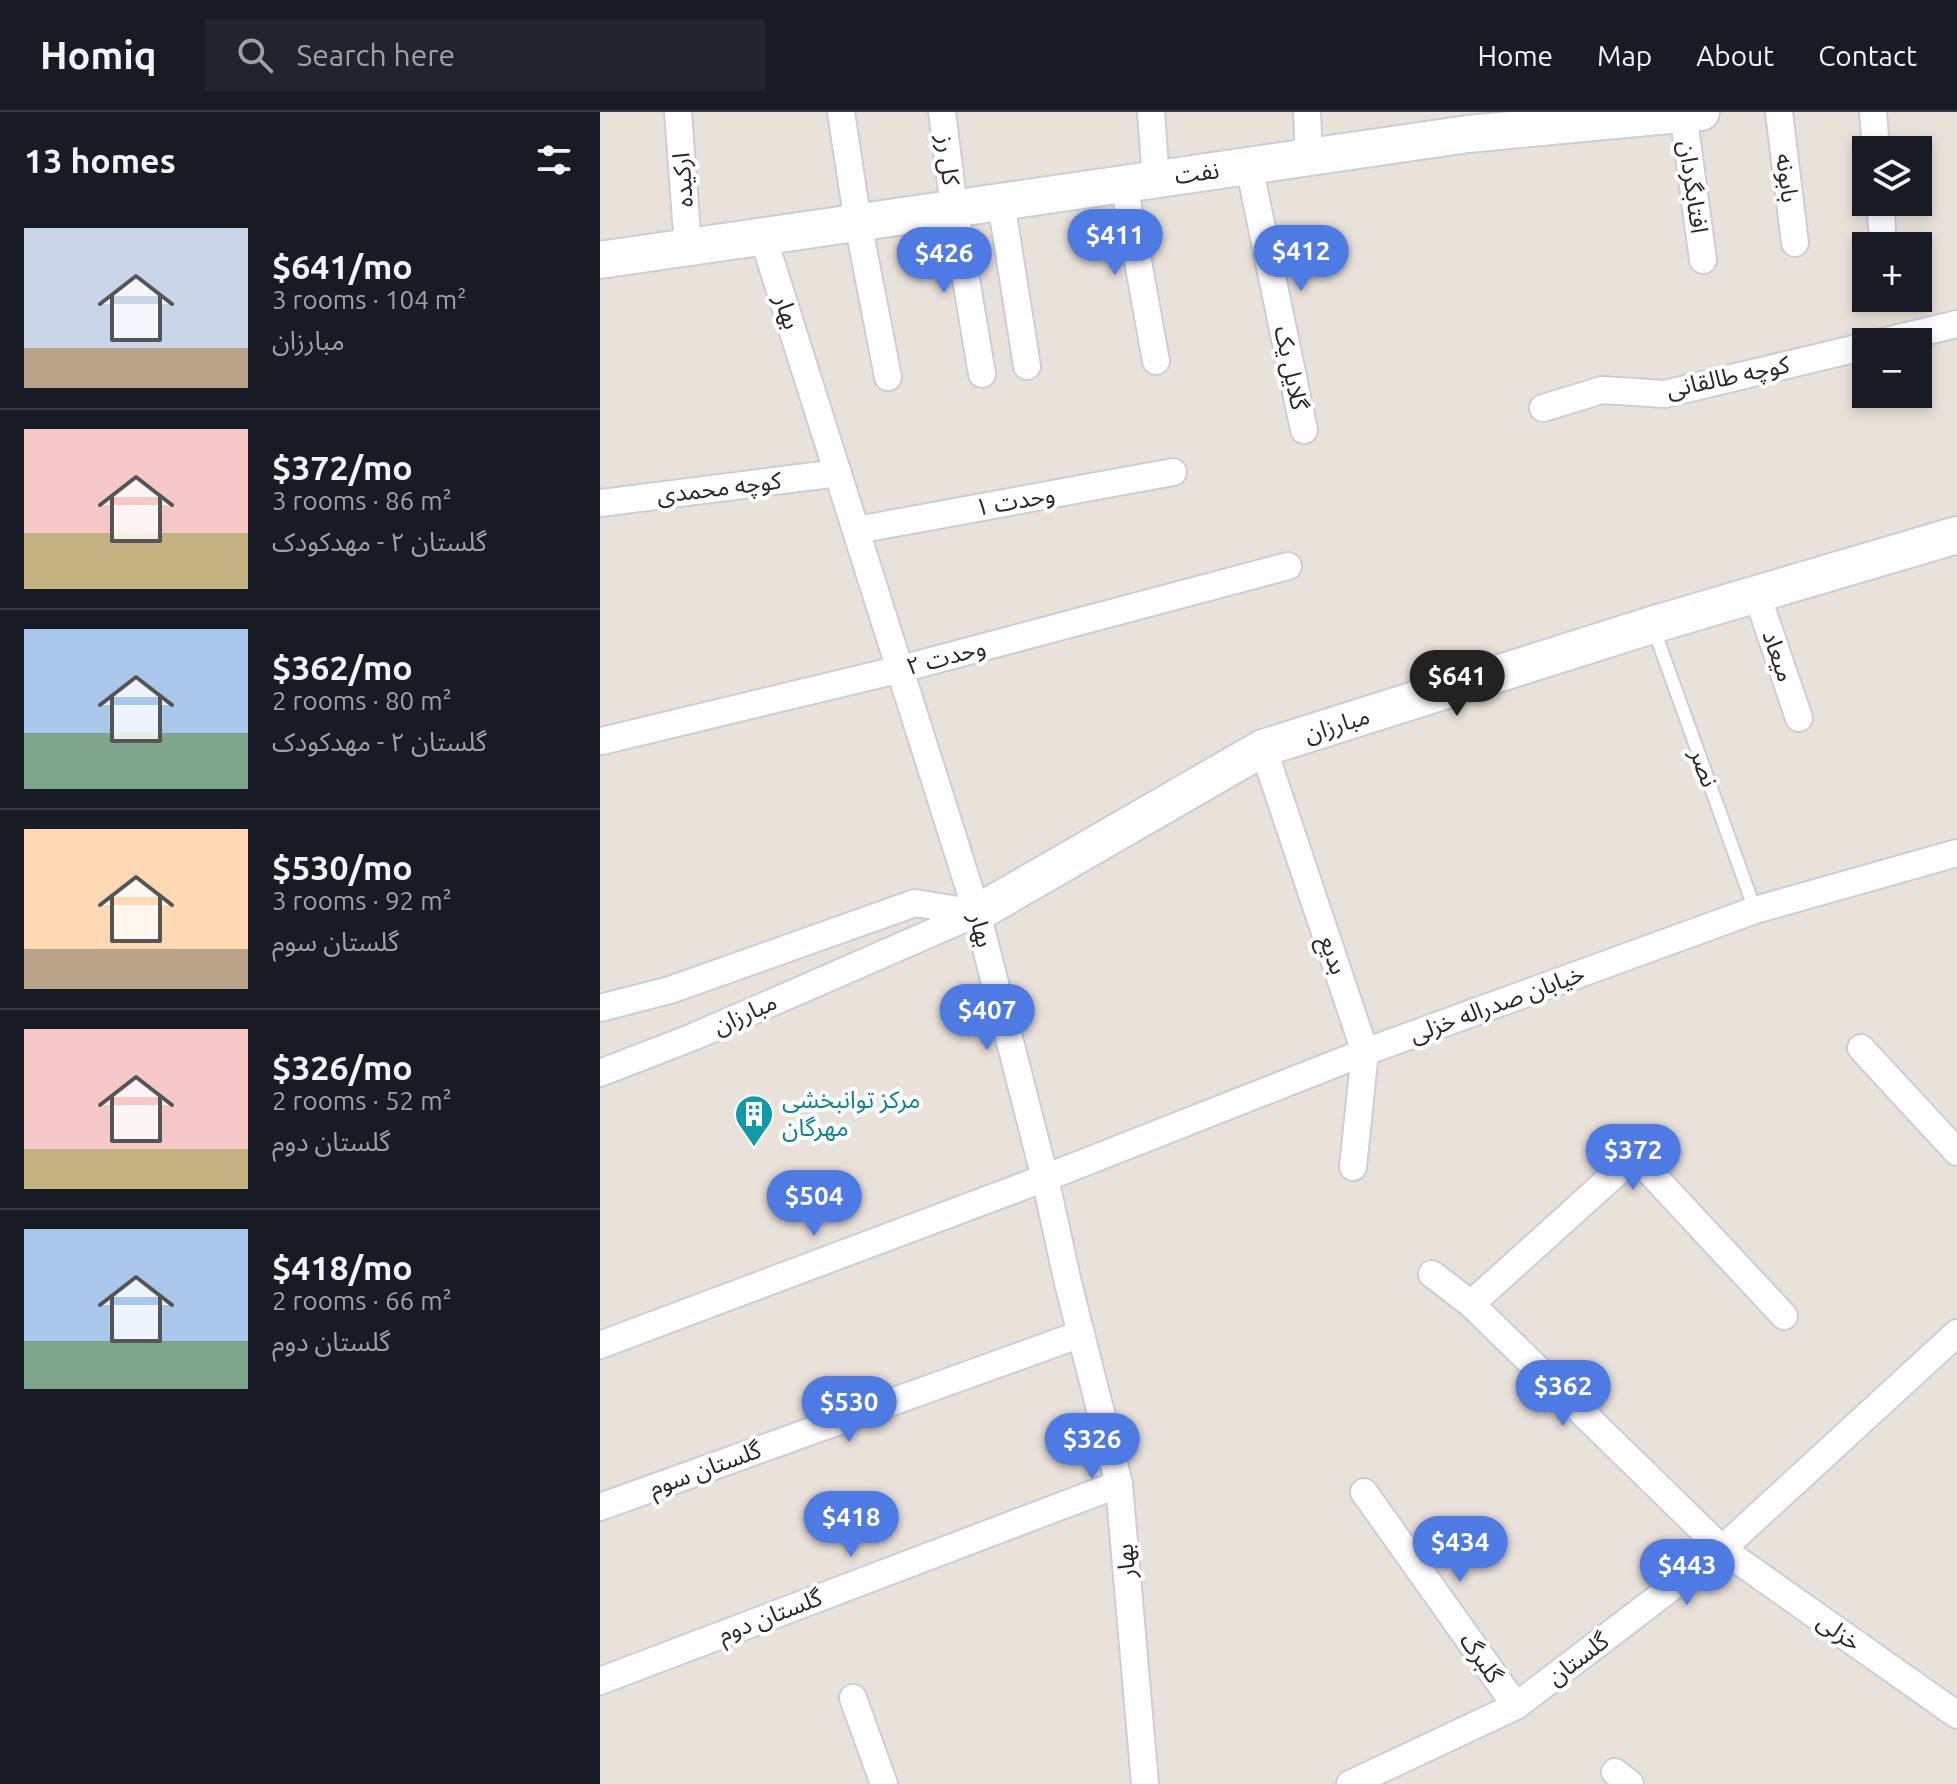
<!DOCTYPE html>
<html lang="en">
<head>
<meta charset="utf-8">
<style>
	body { margin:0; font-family:Ubuntu,"Noto Sans Arabic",sans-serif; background:#20242c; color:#f1f3f6; height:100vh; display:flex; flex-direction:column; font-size:30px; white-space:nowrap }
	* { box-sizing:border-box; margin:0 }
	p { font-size:26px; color:#9ea1a6 }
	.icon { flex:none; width:44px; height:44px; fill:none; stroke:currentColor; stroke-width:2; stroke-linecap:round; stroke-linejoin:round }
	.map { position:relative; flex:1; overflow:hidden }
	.panel { display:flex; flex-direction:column; background:#171b24; width:600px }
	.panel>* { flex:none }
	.buttons { position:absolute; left:1252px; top:24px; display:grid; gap:16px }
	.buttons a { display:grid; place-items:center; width:80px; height:80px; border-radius:0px; background:#171b24; box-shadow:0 4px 12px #0003; font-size:40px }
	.price { position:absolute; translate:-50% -68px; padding:0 18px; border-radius:28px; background:#4e7ae4; color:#fff; font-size:26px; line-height:52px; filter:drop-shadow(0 2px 4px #0008) }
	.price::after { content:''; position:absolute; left:50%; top:48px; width:24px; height:18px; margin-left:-12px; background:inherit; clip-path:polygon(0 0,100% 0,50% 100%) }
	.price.on { background:#222; color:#fff }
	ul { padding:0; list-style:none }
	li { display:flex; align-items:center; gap:24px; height:200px; padding:0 24px }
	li+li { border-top:2px solid #363941 }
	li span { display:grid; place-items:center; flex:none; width:224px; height:160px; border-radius:0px; color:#555 }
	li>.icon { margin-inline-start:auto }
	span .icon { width:96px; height:96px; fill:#fffc; stroke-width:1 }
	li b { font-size:34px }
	h2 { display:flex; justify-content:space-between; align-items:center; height:96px; padding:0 24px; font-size:34px }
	header { display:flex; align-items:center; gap:48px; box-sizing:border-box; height:112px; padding:0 40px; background:#171b24; border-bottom:2px solid #363941 }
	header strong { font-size:38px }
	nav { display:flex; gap:44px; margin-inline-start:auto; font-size:28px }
	.search { width:560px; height:72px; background:#20242c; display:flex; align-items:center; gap:20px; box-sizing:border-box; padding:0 28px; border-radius:0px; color:#9ea1a6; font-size:30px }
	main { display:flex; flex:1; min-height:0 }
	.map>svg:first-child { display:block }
</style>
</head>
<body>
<header>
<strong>Homiq</strong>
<div class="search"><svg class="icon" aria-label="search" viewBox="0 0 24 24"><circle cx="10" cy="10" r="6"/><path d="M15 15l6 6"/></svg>Search here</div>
<nav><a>Home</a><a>Map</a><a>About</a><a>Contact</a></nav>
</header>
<main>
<section class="panel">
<h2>13 homes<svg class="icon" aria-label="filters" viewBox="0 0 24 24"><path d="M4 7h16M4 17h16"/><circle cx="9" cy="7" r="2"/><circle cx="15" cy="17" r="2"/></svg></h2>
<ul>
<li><span style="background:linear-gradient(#c9d6e8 75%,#b9a48a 0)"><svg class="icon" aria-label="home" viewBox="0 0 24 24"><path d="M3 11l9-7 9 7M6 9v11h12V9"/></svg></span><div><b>$641/mo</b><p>3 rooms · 104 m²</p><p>مبارزان</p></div></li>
<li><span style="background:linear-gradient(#f6c9c9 65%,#c2b280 0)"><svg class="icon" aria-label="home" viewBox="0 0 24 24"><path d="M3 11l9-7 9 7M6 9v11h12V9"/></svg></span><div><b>$372/mo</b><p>3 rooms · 86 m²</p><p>گلستان ۲ - مهدکودک</p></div></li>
<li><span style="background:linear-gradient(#a9c7e8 65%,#7fa58c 0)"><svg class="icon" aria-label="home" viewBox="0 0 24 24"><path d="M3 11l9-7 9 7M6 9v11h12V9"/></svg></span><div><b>$362/mo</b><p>2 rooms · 80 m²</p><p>گلستان ۲ - مهدکودک</p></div></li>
<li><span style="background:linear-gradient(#ffd9b3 75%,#b9a48a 0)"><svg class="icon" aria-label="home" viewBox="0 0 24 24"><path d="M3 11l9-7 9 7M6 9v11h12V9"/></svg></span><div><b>$530/mo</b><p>3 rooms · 92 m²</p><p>گلستان سوم</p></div></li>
<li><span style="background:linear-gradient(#f6c9c9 75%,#c2b280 0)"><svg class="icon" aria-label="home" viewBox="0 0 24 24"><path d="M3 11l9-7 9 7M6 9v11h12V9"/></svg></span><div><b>$326/mo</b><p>2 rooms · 52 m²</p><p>گلستان دوم</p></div></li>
<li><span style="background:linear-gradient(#a9c7e8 70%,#7fa58c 0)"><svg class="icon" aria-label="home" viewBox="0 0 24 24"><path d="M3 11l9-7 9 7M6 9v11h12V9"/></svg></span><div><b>$418/mo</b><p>2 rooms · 66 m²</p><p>گلستان دوم</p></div></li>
</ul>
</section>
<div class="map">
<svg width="1357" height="1672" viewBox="0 0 1357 1672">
	<rect width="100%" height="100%" fill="#e9e2db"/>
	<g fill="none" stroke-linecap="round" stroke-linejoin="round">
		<defs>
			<polyline id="lane" points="1053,515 1155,798"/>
			<g id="street">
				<polyline points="78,0 88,135"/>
				<polyline points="241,0 258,111 288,265"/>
				<polyline points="342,0 354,96 382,262"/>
				<polyline points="551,0 556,67"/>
				<polyline points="707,0 709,45"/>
				<polyline points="1083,0 1103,148"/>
				<polyline points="1179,0 1195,131"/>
				<polyline points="1273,0 1276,38"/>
				<polyline points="649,54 704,318"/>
				<polyline points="524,72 556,249"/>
				<polyline points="401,90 427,254"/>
				<polyline points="1280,90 1282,115"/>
				<polyline points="163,125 377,801 445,1066 468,1171 519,1372 545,1672"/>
				<polyline points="1282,230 1357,212"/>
				<polyline points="943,296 1002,278 1065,282 1266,234"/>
				<polyline points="0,391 238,361"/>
				<polyline points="257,418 573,360"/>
				<polyline points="1157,483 1199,606"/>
				<polyline points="2,629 301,557 688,454"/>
				<polyline points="663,636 765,940 753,1055"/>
				<polyline points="0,896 70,878 315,791 377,801"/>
				<polyline points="1261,936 1357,1040"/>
				<polyline points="0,961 93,925 377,801"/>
				<polyline points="832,1162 871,1192 1122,1437 1357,1603"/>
				<polyline points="871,1192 1035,1044 1184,1204"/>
				<polyline points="0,1233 445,1066 765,940 1155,798 1357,741"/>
				<polyline points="764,1380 916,1594"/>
				<polyline points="0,1395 481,1222"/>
				<polyline points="0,1569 519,1372"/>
				<polyline points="253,1586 284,1672"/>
				<polyline points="1015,1660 1030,1672"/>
				<polyline points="750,1672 916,1594 1122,1437 1357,1221"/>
			</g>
			<g id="secondary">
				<polyline points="0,148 868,22 1101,0"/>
				<polyline points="377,801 663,636 1052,513 1357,423"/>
			</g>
		</defs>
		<use href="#lane" stroke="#caced8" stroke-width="16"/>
		<use href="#street" stroke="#caced8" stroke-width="30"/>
		<use href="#secondary" stroke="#caced8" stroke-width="40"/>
		<use href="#lane" stroke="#fff" stroke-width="12"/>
		<use href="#street" stroke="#fff" stroke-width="26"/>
		<use href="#secondary" stroke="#fff" stroke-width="36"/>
	</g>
	<defs>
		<symbol id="building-pin" viewBox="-11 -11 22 30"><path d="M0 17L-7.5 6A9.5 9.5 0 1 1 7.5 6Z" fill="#0f9aa8" stroke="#fff"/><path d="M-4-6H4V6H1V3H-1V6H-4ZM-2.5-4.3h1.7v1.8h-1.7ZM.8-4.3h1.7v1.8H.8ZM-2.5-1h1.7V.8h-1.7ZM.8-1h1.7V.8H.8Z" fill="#fff"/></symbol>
	</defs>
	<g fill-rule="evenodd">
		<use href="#building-pin" x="132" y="980" width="44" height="60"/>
	</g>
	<g text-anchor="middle" stroke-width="8" stroke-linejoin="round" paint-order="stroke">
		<g font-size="24" fill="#282828" stroke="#fff">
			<text transform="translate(348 48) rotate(83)" y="8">کل رز</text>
			<text transform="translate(597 61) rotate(-8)" y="8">نفت</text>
			<text transform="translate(1187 66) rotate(83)" y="8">بابونه</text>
			<text transform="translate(83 68) rotate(-94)" y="8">ارکیده</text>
			<text transform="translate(1093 75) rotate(82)" y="8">افتابگردان</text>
			<text transform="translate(187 200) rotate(72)" y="8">بهار</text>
			<text transform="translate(691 256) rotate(78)" y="8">گلایل یک</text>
			<text transform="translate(1128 265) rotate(-12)" y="8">کوچه طالقانی</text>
			<text transform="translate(119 376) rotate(-7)" y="8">کوچه محمدی</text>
			<text transform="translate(415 389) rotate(-10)" y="8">وحدت ۱</text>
			<text transform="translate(1178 544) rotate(71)" y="8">میعاد</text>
			<text transform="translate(346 545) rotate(-15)" y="8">وحدت ۲</text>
			<text transform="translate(737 613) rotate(-17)" y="8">مبارزان</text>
			<text transform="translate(1104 656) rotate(70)" y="8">نصر</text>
			<text transform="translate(381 818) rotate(75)" y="8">بهار</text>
			<text transform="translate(733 843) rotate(71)" y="8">بدیع</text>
			<text transform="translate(897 892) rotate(-20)" y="8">خیابان صدراله خزلی</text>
			<text transform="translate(145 902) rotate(-24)" y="8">مبارزان</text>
			<text transform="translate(105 1357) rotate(-20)" y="8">گلستان سوم</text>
			<text transform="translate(526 1449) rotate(-95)" y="8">بهار</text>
			<text transform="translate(170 1504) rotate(-21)" y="8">گلستان دوم</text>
			<text transform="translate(1239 1520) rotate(35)" y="8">خزلی</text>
			<text transform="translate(881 1546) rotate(55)" y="8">گلبرگ</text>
			<text transform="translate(978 1547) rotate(-37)" y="8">گلستان</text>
		</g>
		<g font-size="24" fill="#0d838f" stroke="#fff" text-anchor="start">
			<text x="182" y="996">مرکز توانبخشی<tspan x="182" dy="28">مهرگان</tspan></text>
		</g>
	</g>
</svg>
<div class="buttons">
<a><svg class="icon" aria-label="layers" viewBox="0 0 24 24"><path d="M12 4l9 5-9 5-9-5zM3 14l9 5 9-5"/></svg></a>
<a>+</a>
<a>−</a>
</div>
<b class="price" style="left:515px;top:165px">$411</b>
<b class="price" style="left:701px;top:181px">$412</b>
<b class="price" style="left:344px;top:183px">$426</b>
<b class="price on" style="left:857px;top:606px">$641</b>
<b class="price" style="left:387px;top:940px">$407</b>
<b class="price" style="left:1033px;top:1080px">$372</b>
<b class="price" style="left:214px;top:1126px">$504</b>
<b class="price" style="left:963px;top:1316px">$362</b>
<b class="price" style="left:249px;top:1332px">$530</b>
<b class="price" style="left:492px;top:1369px">$326</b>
<b class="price" style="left:251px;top:1447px">$418</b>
<b class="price" style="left:860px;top:1472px">$434</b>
<b class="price" style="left:1087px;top:1495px">$443</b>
</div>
</main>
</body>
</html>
